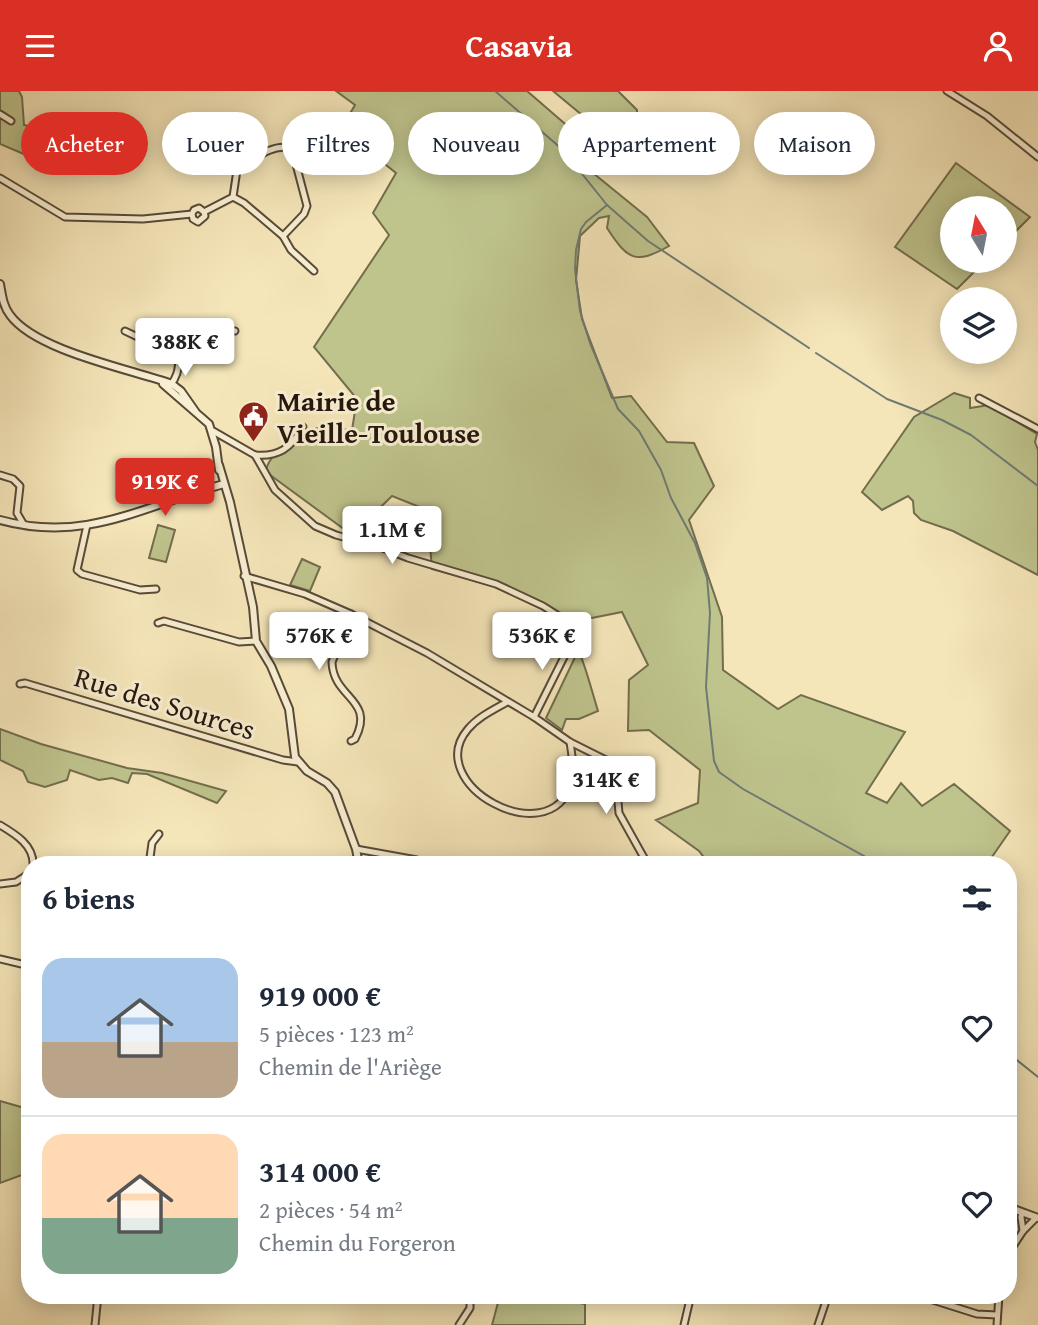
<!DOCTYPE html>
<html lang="fr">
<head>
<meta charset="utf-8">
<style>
	body { margin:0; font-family:"Gentium Book Plus",serif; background:#f6f6f7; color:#1f2937; height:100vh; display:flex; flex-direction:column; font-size:26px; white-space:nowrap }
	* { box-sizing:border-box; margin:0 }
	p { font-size:23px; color:#747a83 }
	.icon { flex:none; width:38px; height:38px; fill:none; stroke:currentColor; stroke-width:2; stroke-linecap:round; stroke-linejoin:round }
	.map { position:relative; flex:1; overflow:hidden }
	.sheet { position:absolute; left:21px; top:765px; width:996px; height:448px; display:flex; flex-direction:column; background:#fff; border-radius:28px; box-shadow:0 4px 18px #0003 }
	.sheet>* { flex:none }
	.banner { position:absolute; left:21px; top:21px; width:998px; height:63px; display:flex; gap:14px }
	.needle { width:46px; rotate:350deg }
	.controls { position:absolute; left:940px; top:105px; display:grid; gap:14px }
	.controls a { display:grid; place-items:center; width:77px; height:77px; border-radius:50%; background:#fff; box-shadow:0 4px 18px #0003; font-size:35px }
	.price { position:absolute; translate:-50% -60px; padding:0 16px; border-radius:7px; background:#fff; color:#222; font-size:23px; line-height:46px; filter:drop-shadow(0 2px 4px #0008) }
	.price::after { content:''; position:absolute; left:50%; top:42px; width:21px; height:16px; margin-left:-10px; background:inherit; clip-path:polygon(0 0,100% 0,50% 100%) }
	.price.active { background:#d93025; color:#fff }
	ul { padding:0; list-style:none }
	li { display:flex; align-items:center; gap:21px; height:175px; padding:0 21px }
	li+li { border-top:2px solid #e0e1e3 }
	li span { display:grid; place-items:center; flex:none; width:196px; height:140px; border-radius:21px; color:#555 }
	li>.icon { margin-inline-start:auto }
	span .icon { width:84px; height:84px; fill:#fffc; stroke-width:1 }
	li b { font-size:30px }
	h2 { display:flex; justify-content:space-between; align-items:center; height:84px; padding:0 21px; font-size:30px }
	.tag { padding:0 24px; border-radius:32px; background:#fff; box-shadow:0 4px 18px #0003; font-size:24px; line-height:63px }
	.tag.active { background:#d93025; color:#fff }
	header { display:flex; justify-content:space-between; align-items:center; height:91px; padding:0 21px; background:#d93025; color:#fff; font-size:32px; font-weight:700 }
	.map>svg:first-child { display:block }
</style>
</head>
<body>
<header><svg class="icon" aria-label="menu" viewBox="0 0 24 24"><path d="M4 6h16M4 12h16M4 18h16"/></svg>Casavia<svg class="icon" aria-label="person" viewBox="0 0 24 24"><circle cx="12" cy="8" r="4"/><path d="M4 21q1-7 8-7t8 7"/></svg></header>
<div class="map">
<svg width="1038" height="1234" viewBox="0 0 1038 1234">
	<rect width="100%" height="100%" fill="#f5e6b9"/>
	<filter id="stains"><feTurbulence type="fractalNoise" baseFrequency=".00286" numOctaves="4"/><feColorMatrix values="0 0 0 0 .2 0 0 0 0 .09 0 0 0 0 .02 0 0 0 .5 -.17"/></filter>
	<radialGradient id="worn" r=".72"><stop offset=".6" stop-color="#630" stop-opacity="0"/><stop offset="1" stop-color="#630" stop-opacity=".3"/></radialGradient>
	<g fill="#bfc48d" stroke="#726d4e" stroke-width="2">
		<polygon points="0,0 19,0 22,6 24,34 52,41 99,31 105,38 103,52 84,62 52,64 26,64 0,53"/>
		<path d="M336,0h191l73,63 -7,19 54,44 22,29c-34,19 -41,14 -62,-18l2,-12 -10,2 -19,18 -4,44 6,39 30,79 19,-2 36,46 27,1 20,43 -25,34 33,97 1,53 55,39 23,-14 104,37 -39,61 21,10 14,-20 21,23 32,-22 56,47 -23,33h-278l-10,-13 -43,-31 42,-17 2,-33 -51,-40 -21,1 1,-51 19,-15 -26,-53 -45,9 -84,-35 -61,-17 -5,-59 -35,-14 -40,39 -86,-63c1,-18 35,-42 52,-44 11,0 23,1 34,2l5,-31 -43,-52 75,-112 -16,-22 23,-40 -55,-44 14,-24z"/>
		<polygon points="553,0 618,0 637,19 637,61 625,64 611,48"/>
		<polygon points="956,72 1030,126 1005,151 1004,117 952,117 952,170 985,170 957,198 895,156"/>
		<polygon points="954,302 970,307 970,317 989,314 1037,343 1035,351 1038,359 1038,484 953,440 921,429 914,422 913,410 908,405 882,419 862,401 914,326"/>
		<polygon points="158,434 175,439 166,471 149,467"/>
		<polygon points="302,468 320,476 310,500 290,494"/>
		<path d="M578,560c5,5 16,48 20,60l-19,8h-13l-4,11 -16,-12z"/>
		<polygon points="0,638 41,653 127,677 162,682 226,700 217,712 147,683 132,682 128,692 112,687 99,689 70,679 67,689 45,696 28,691 23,680 0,669"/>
		<polygon points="0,1010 28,1018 24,1031 26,1041 30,1043 30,1081 0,1092"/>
		<polygon points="500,1204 540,1204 585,1213 585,1234 492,1234"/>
	</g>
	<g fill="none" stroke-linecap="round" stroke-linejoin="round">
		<g stroke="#6e7b74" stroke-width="2">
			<polyline points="495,0 563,59 607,114 586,131 581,138 576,159 575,178 580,220 590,252 618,318 639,340 661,379 671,407 695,452 707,487 710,522 706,596 714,670 719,681 743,698 873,770 877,774"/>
			<polyline points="607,114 648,150 809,257"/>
			<polyline points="816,262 887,308 942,329 971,344 1038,395"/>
			<polyline points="1008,962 1038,986"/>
		</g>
		<defs>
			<g id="minor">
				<polyline points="947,0 987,25 1038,66"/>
				<polyline points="0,23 11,30"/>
				<polyline points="215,45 219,60 237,79"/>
				<polyline points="0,87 65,126 143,128 192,123 194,119 199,117 204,121 205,125 198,131 193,128 192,123"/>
				<path d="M204,121l29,-15 4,-27c15,-9 37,-29 55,-21l15,57 -3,8 -21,22 -39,-33 -11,-6"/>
				<polyline points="283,145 291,159 314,180"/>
				<polyline points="125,240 180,266"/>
				<path d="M170,295c13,-17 5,-24 13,-37 5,-9 42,-21 52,-18"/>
				<polyline points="979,307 1038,338"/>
				<polyline points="213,340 255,364 275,399 315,435 336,444 383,457 408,467 496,493 543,515 562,527 572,538 573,548 534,626"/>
				<path d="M255,364c24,2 36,-7 48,-28"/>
				<polyline points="0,384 13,388 20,395 17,422 24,434"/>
				<polyline points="87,434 77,479 82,483 140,499 156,498"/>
				<polyline points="244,485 305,503 351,523 427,562 534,626 570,651 610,671 615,678 619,722 648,774"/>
				<polyline points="158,532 164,530 239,551 256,550"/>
				<polyline points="20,593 25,592 283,669 298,671"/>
				<path d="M507,611c-14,8 -29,15 -39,27 -47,55 81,125 103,55 4,-13 1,-28 -1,-42"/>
				<path d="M351,650l4,-2c21,-40 -22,-40 -23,-77l19,-48"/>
				<path d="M0,734c15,9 34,20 33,40"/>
				<polyline points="356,758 417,769"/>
				<polyline points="149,774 152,752 159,743"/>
				<polyline points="0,793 16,791 30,782"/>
				<polyline points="0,868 30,875"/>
				<polyline points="1022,1122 1021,1126 1023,1140"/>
				<polyline points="1008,1163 1023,1140 1036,1127"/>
				<polyline points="917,1204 977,1223 997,1224"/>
				<polyline points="95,1234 98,1204"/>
				<polyline points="459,1234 470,1217 470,1204"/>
				<polyline points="684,1234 691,1204"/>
				<polyline points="818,1234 828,1204"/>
				<polyline points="997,1234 999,1204"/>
			</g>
			<g id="tertiary">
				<path d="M0,193c2,11 3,22 10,31 26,36 120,54 162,69l9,7 14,20"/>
				<polyline points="163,293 209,333 216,356 219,379"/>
				<polyline points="219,374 230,411 253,516 256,550 271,575 289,618 295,666 307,680 327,692 335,701 356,758 359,774"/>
				<path d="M0,429c87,24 144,-15 224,-36"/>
				<polyline points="1008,1116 1038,1127"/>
			</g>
		</defs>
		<use href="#minor" stroke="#584a39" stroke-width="9"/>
		<use href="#tertiary" stroke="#584a39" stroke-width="10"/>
		<use href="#minor" stroke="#f8efd2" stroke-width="5"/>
		<use href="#tertiary" stroke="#f8efd2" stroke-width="6"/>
	</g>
	<defs>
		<symbol id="civic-pin" viewBox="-11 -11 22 30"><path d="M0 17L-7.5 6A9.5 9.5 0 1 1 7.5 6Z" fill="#8f2418" stroke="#f8efd2"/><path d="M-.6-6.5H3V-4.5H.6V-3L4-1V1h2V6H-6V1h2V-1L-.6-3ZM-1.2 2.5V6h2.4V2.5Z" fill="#fff"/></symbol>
	</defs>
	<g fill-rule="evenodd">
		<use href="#civic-pin" x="236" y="308" width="35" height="47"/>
	</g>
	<g text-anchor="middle" stroke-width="6" stroke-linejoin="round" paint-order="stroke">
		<g font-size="28" font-weight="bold" fill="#24160e" stroke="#f8efd2" text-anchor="start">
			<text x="277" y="320">Mairie de<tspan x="277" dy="32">Vieille-Toulouse</tspan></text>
		</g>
		<g font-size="28" fill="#24160e" stroke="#f8efd2">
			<text transform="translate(165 612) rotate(17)" y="10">Rue des Sources</text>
		</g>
	</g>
	<rect width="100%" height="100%" filter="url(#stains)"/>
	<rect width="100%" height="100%" fill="url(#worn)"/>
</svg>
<div class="controls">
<a><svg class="needle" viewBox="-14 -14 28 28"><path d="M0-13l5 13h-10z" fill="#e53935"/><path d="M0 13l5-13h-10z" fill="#747a83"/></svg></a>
<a><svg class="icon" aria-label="layers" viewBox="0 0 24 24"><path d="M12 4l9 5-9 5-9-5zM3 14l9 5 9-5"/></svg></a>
</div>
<b class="price" style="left:185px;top:287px">388K €</b>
<b class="price active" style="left:165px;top:427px">919K €</b>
<b class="price" style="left:392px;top:475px">1.1M €</b>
<b class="price" style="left:319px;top:581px">576K €</b>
<b class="price" style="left:542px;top:581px">536K €</b>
<b class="price" style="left:606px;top:725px">314K €</b>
<div class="banner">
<a class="tag active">Acheter</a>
<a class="tag">Louer</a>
<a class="tag">Filtres</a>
<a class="tag">Nouveau</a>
<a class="tag">Appartement</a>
<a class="tag">Maison</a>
</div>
<section class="sheet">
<h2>6 biens<svg class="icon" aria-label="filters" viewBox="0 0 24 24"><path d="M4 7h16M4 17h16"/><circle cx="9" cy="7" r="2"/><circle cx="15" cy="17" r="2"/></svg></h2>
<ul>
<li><span style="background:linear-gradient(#a9c7e8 60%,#b9a48a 0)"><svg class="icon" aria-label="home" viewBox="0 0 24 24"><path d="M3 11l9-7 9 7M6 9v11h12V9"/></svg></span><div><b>919 000 €</b><p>5 pièces · 123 m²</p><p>Chemin de l'Ariège</p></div><svg class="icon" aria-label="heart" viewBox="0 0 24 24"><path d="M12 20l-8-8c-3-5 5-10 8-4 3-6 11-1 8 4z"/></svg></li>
<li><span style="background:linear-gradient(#ffd9b3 60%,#7fa58c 0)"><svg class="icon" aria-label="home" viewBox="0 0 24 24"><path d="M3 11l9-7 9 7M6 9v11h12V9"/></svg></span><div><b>314 000 €</b><p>2 pièces · 54 m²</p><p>Chemin du Forgeron</p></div><svg class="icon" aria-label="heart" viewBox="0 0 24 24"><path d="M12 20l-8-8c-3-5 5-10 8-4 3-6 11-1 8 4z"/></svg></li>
</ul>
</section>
</div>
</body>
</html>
